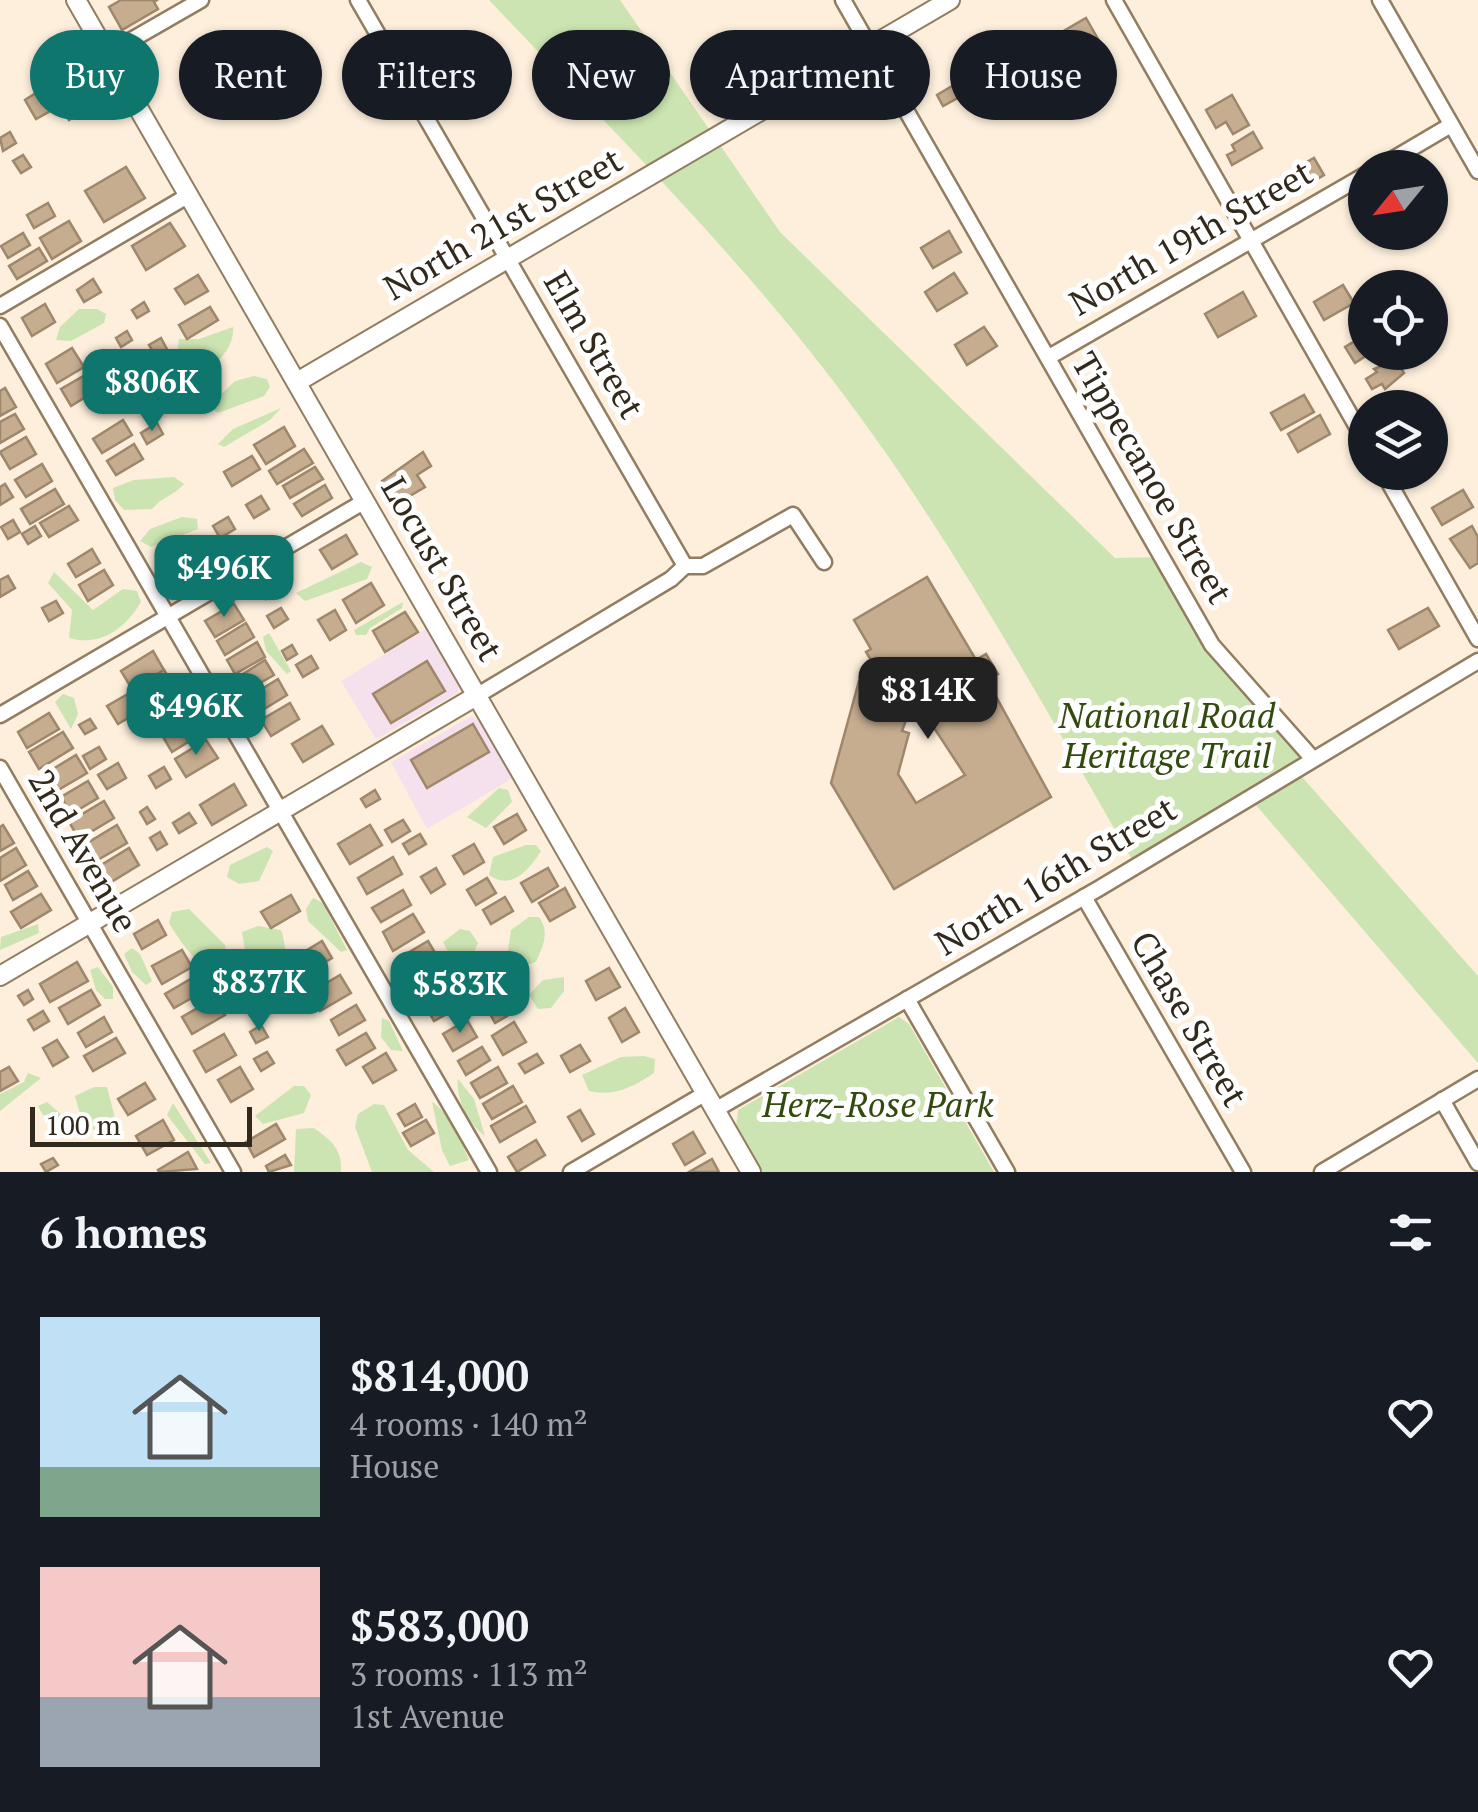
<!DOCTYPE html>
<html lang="en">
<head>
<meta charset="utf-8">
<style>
	body { margin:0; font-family:"PT Serif",serif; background:#242831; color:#f1f3f6; height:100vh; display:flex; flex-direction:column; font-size:38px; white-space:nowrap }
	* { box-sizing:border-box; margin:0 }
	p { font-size:32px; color:#9ea1a6 }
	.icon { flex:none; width:55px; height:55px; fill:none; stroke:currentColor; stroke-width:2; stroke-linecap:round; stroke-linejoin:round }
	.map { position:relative; height:1172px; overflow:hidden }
	.sheet { display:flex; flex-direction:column; background:#171b24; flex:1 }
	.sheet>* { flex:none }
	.top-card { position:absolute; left:30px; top:30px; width:1420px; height:90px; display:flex; gap:20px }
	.needle { width:65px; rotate:240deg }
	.tools { position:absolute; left:1348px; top:150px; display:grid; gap:20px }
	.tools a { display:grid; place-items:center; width:100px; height:100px; border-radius:50%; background:#171b24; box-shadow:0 2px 8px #0004; font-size:50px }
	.scale { position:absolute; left:30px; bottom:25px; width:222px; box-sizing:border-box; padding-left:10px; border:5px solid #32291d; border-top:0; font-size:28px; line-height:35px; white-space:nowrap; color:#32291d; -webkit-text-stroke:8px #fefefe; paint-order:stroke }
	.price { position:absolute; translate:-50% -85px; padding:0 22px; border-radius:20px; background:#0f766e; color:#fff; font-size:32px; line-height:65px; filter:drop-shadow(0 2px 5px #0008) }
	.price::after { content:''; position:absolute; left:50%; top:60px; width:30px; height:22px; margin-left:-15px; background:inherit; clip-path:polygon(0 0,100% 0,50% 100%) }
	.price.selected { background:#222; color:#fff }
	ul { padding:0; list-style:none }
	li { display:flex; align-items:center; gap:30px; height:250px; padding:0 40px }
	li span { display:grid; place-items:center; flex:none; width:280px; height:200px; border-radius:0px; color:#555 }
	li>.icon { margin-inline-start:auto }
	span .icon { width:120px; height:120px; fill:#fffc; stroke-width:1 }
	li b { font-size:42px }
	h2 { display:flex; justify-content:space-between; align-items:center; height:120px; padding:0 40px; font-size:42px }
	.chip { padding:0 35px; border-radius:45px; background:#171b24; box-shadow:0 2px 8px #0004; font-size:35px; line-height:90px }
	.chip.selected { background:#0f766e; color:#fff }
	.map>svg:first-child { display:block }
</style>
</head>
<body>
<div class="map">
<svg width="1478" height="1172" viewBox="0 0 1478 1172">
	<rect width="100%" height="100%" fill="#fdefdc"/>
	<g fill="#f5e0ee">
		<polygon points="428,628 459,684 458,693 376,739 341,681"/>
		<polygon points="472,716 480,722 513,778 427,829 391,762"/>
	</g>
	<g fill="#cce4b2">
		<path d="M489,0h131l160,232 335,326 47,-1 50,88 101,114 -17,11 182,206v87l-229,-266 -115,66c-98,-170 -192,-344 -314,-499 -101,-129 -219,-245 -331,-364z"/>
		<circle cx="91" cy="73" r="11"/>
		<polygon points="79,309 97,309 106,314 104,323 71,341 56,340 60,327"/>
		<path d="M233,327c2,25 -22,38 -36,56l-15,-1 -6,-18 3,-25h20z"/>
		<polygon points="254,376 267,379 270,387 264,396 218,413 209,406 235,381"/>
		<polygon points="139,378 152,385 159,398 156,406 124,411 118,406 125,386"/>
		<polygon points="281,408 270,420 224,447 218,444 233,429"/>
		<path d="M174,477l10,7c-9,11 -22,13 -32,25l-28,1 -9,-10 -2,-12 21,-8z"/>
		<polygon points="182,517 197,519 198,529 151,547 140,541 150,529"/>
		<polygon points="361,562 372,567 367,579 305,601 296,593"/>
		<path d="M54,572l39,38 30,-21 14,2 4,11c-16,27 -41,45 -72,36l3,-28 -24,-27z"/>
		<polygon points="403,602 402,608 370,628 366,635 356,635 354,630"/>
		<polygon points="269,633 291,671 287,674 266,651 263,637"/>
		<polygon points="63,694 74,698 78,714 71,729 55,702"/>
		<polygon points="499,788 508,790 512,802 486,828 467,817"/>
		<path d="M526,845h10l5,6c-12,19 -30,40 -52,24l4,-18z"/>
		<polygon points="267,847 273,851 259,881 239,884 227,877 230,865"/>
		<polygon points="313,898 323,903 347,950 341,952 308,921 306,909"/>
		<path d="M189,909l36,36 2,18 -17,7c-17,-10 -31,-30 -41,-47l3,-11z"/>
		<path d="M529,917h10c11,15 4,29 -3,45l-14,4 -15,-9 4,-27z"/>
		<polygon points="38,924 39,933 0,950 1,937"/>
		<path d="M258,926l23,4c4,9 2,15 6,24 6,18 17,26 20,46l-10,10 -14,-2 -38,-58 -3,-18z"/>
		<polygon points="460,929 470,931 478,943 473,954 460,956 447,950 443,942"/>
		<polygon points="132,948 140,954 152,981 146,985 132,972 124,954"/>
		<polygon points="98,967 113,987 113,999 105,999 96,990 90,970"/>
		<polygon points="564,977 564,991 551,1008 538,1009 529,995 543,980"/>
		<polygon points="899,1017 909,1024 994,1172 762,1172 736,1127 738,1110"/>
		<polygon points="382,1018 389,1021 403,1051 391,1050 381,1037"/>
		<path d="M644,1056l11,3 -1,14c-21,14 -40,24 -65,18l-7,-16 39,-18z"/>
		<polygon points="28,1073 41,1078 0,1111 0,1094 24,1082"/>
		<path d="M458,1079l16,20 11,37c-16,-11 -30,-38 -27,-57z"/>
		<polygon points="294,1086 304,1086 311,1095 304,1113 263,1124 255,1116"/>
		<polygon points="94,1087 107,1087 116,1122 106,1131 91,1129 80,1114 75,1096"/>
		<polygon points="47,1102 63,1116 66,1132 50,1128 38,1106"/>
		<path d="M432,1102c17,10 29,39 37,58l-19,6 -8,-16z"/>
		<polygon points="173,1103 211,1163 205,1164 167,1115"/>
		<polygon points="374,1104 384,1105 408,1150 434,1172 372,1172 355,1127 358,1114"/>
		<path d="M314,1128c18,13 28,21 27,44h-47l2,-43z"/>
	</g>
	<g fill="#c6ad90" stroke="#9e876b" stroke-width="2.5" fill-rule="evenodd">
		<polygon points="121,0 157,0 154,2 158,9 122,30 109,7"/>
		<polygon points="1086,18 1106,53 1088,63 1079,47 1065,54 1055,36"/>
		<polygon points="65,49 73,63 47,78 39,65"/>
		<polygon points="998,59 1007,75 973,99 969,92 943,106 937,95"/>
		<polygon points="91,85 101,101 69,120 59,104"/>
		<polygon points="42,89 54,109 36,119 25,100"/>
		<polygon points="1232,95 1249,125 1233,134 1226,122 1216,128 1206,110"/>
		<polygon points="10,132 16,143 3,151 0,138"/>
		<polygon points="1253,132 1262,148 1232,165 1227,155 1235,151 1232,145"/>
		<polygon points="23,155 31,167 21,173 13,161"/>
		<polygon points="1314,158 1324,175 1292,194 1282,176"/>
		<polygon points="126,167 145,198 104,222 85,191"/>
		<polygon points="48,203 55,216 34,228 27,215"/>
		<polygon points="69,221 81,241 52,259 40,238"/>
		<polygon points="170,223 185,246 146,270 132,246"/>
		<polygon points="949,231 961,252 933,268 921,248"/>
		<polygon points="23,233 30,245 8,258 1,246"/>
		<polygon points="39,248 47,261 17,279 9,266"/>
		<polygon points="954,273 967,293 937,311 925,292"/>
		<polygon points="198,275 208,291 185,304 175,289"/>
		<polygon points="93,279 101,292 84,302 77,290"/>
		<polygon points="1343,285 1354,303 1324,320 1314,302"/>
		<polygon points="1243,292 1256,316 1218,337 1205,314"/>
		<polygon points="144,302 149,311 137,318 132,310"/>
		<polygon points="45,304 55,322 32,336 22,318"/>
		<polygon points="210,307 218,320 187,339 179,325"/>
		<polygon points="984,327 997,346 967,365 955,345"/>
		<polygon points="127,331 132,340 121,347 116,338"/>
		<polygon points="1365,335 1365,352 1372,352 1355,363 1345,347"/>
		<polygon points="161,338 169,353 158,360 149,345"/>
		<polygon points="72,348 84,367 57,383 46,364"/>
		<polygon points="120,354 128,368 110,379 102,365"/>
		<polygon points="1396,360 1404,373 1385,389 1382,384 1372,389 1366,379 1377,372 1374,369"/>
		<polygon points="87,374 97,390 71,406 61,389"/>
		<polygon points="5,388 16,407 0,416 0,391"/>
		<polygon points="1304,395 1314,412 1281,430 1271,413"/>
		<polygon points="15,414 24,429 0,443 0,422"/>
		<polygon points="1320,415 1330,434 1298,452 1288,434"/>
		<polygon points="123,420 132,435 102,453 93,439"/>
		<polygon points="157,423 163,434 147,444 141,433"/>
		<polygon points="284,427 295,446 266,464 254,445"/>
		<polygon points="26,437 36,454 10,469 0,452"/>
		<polygon points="134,444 143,459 116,475 107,461"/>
		<polygon points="304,449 313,463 277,484 269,471"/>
		<polygon points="423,452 431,466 417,475 425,487 396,504 382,481"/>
		<polygon points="252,456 260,469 232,486 224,472"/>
		<polygon points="42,464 52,481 26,497 15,480"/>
		<polygon points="315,467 323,479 290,498 283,486"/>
		<polygon points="5,484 13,497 0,505 0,487"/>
		<polygon points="325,485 332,498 302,516 294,504"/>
		<polygon points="55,489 64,504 30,524 21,509"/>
		<polygon points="1463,490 1473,507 1442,525 1432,508"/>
		<polygon points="261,496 269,509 254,518 246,505"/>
		<polygon points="69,506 78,520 49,537 40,523"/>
		<polygon points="228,517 235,529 220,538 213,526"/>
		<polygon points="13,520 20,532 8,539 1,527"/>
		<polygon points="35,526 41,536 28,544 22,534"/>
		<polygon points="1472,526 1478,537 1478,563 1470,568 1450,539"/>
		<polygon points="346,535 357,554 332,569 320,550"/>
		<polygon points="193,539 201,552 169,571 161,558"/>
		<polygon points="92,549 100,563 76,577 68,564"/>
		<polygon points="203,558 210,569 180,587 173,576"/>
		<polygon points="104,570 113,585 88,601 79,585"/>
		<polygon points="8,576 15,588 0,597 0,580"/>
		<path d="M927,577l49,83 10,-6 12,20 -11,6 64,117 -157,92 -63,-106 28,-102 18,-11 -11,-18 5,-3 -17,-29zM923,711l42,64 -49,28 -18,-29 11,-41 -7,-2 4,-11z"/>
		<polygon points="270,580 277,592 266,599 259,586"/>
		<polygon points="371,583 384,605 356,623 343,600"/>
		<polygon points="56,601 63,613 49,621 42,608"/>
		<polygon points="234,604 244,620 215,637 205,621"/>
		<polygon points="281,608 288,619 274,628 267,616"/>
		<polygon points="1428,608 1439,626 1399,649 1388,630"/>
		<polygon points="335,610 346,630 330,640 318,620"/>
		<polygon points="405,612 418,632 385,652 373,631"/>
		<polygon points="246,623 254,637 225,655 217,641"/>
		<polygon points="257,642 265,657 235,674 227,660"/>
		<polygon points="292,645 297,654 287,660 282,651"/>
		<polygon points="153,651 164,670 132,689 121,671"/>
		<polygon points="311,656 318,668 303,677 296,665"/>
		<polygon points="265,660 274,675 246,691 238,677"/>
		<polygon points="427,661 445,691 391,723 373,694"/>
		<polygon points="164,670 175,688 143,706 132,689"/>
		<polygon points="278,679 287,695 256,714 247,698"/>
		<polygon points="128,694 138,712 118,724 107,706"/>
		<polygon points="290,703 299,719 271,736 261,720"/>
		<polygon points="49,713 59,729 27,748 18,732"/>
		<polygon points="192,713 204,732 172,752 160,732"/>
		<polygon points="90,719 96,728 85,734 79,725"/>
		<polygon points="473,724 489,752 427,788 411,760"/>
		<polygon points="322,726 333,744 303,762 292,744"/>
		<polygon points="63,732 73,748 39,769 29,752"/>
		<polygon points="206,740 218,758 186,777 175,759"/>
		<polygon points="99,747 106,759 90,769 83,756"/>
		<polygon points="76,755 87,773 53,793 43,775"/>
		<polygon points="118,763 126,778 107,789 98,775"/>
		<polygon points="164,767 171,779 156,788 149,776"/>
		<polygon points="88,781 98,798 71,814 61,797"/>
		<polygon points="234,784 246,805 212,825 200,805"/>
		<polygon points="375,790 380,799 366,807 361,799"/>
		<polygon points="104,801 114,818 79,839 69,822"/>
		<polygon points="147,807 155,819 147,824 140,812"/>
		<polygon points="189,813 196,823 179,833 173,823"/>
		<polygon points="517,814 526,830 504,844 494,827"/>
		<polygon points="403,820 410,831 392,842 385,830"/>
		<polygon points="3,825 14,843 0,851 0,827"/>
		<polygon points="117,825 127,843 94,862 84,845"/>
		<polygon points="370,825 382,845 350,864 338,844"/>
		<polygon points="160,832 167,844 157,850 150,838"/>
		<polygon points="420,834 426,844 409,854 403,844"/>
		<polygon points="474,844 484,862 464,874 453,856"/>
		<polygon points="16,848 26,865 0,881 0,858"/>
		<polygon points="129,848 139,865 108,884 98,867"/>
		<polygon points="393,857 402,874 367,894 358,878"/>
		<polygon points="436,868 445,884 431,893 421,877"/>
		<polygon points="548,868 558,886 532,902 521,883"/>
		<polygon points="28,871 37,886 13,900 5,885"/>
		<polygon points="487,878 496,893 476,905 467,890"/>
		<polygon points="565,888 575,907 550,921 539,903"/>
		<polygon points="403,890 411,905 381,922 372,908"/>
		<polygon points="41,894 51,910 21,928 11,912"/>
		<polygon points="291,895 300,911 271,928 261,912"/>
		<polygon points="505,897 513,911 491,924 483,910"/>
		<polygon points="413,914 424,932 393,951 383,932"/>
		<polygon points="158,920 166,935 142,949 134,934"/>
		<polygon points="322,941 332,958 304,975 294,958"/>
		<polygon points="428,941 437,956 410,972 401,957"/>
		<polygon points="182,950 192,967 162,984 152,966"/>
		<polygon points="446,956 458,975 420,997 409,977"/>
		<polygon points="77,962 88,981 50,1002 40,984"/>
		<polygon points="492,968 499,980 477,993 470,981"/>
		<polygon points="609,968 620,987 596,1000 586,981"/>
		<polygon points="340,975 351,993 320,1011 310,993"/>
		<polygon points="194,977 202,992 174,1008 165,994"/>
		<polygon points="28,990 33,999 24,1005 18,996"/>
		<polygon points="91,990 100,1005 68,1024 59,1008"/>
		<polygon points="454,990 463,1005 434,1021 426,1007"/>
		<polygon points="215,998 225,1015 192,1034 182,1017"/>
		<polygon points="499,1004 507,1016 495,1023 488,1010"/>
		<polygon points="356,1005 365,1020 339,1035 331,1020"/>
		<polygon points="625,1008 639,1032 622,1042 609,1018"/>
		<polygon points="43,1011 49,1021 34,1030 28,1020"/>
		<polygon points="104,1017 112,1032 86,1047 78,1033"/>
		<polygon points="467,1020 477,1037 453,1051 443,1034"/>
		<polygon points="514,1022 526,1042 503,1055 492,1036"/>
		<polygon points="261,1025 268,1037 256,1043 250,1032"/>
		<polygon points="366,1033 375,1048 346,1065 337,1050"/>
		<polygon points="224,1034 236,1055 206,1072 194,1051"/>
		<polygon points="116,1038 125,1053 93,1071 84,1056"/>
		<polygon points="57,1040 68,1057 53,1066 43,1048"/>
		<polygon points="580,1045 590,1061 570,1072 561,1056"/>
		<polygon points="482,1047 490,1060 466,1075 458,1061"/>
		<polygon points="267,1052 274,1063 261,1071 254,1059"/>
		<polygon points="386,1053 396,1070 373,1083 363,1067"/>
		<polygon points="537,1054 543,1063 525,1073 519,1064"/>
		<polygon points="9,1067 18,1081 0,1091 0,1072"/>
		<polygon points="240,1067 253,1089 231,1102 218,1080"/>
		<polygon points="498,1067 507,1083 480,1098 471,1083"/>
		<polygon points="145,1083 155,1099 128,1115 118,1099"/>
		<polygon points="513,1086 522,1102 492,1119 483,1104"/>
		<polygon points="415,1104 422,1117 405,1126 398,1114"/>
		<polygon points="526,1106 535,1122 500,1142 491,1126"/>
		<polygon points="580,1110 594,1134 582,1141 568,1117"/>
		<polygon points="163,1120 174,1140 147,1155 136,1136"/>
		<polygon points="426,1120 434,1133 411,1146 403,1133"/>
		<polygon points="276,1124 285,1139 254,1157 246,1142"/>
		<polygon points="693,1132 705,1153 685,1165 673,1144"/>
		<polygon points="536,1140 545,1155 517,1172 508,1157"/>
		<polygon points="188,1152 197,1169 159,1172 158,1170"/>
		<polygon points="285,1155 291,1165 269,1172 266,1166"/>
		<polygon points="53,1158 58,1165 46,1172 41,1164"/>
		<polygon points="712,1159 719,1172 689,1172"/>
	</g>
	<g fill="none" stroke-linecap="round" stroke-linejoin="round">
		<defs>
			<g id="minor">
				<polyline points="358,0 685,566"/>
				<polyline points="843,0 1212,645 1313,759"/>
				<polyline points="1114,0 1365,441"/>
				<polyline points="1380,0 1478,171"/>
				<polyline points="107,54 201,0"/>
				<polyline points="1378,168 1451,125"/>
				<polyline points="0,306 189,195"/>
				<polyline points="0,326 489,1172"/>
				<polyline points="1049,357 1365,175"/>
				<polyline points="1383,472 1478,639"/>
				<polyline points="478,695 671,579 685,566 703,566 793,515 824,562"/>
				<polyline points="0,715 365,501"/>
				<polyline points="0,768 233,1172"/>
				<polyline points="1084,897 1243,1172"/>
				<polyline points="907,999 1007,1172"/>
				<polyline points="1442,1100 1478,1163"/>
				<polyline points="715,1110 1098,889 1478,661"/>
				<polyline points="571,1172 706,1093"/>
				<polyline points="1322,1172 1478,1079"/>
			</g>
			<g id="tertiary">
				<polyline points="76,0 751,1172"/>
				<polyline points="297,382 950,0"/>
				<polyline points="0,976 478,695"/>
			</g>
		</defs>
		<use href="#minor" stroke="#927d60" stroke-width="19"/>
		<use href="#tertiary" stroke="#927d60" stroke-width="22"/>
		<use href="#minor" stroke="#fff" stroke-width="14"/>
		<use href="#tertiary" stroke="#fff" stroke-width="18"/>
	</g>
	<g text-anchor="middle" stroke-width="10" stroke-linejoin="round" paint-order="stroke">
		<g font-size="35" fill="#32291d" stroke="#fefefe">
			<text transform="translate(503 224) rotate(-30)" y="12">North 21st Street</text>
			<text transform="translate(1191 238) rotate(-30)" y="12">North 19th Street</text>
			<text transform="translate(594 345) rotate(60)" y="12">Elm Street</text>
			<text transform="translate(1152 478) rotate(60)" y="12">Tippecanoe Street</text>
			<text transform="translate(442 569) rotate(60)" y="12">Locust Street</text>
			<text transform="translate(83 851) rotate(60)" y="12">2nd Avenue</text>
			<text transform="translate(1056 876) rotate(-31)" y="12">North 16th Street</text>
			<text transform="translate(1189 1019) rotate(60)" y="12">Chase Street</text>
		</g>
		<g font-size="35" font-style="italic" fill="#324a0e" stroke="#fefefe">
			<text x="1167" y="728">National Road<tspan x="1167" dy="40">Heritage Trail</tspan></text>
			<text x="878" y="1117">Herz-Rose Park</text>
		</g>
	</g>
</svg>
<div class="tools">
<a><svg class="needle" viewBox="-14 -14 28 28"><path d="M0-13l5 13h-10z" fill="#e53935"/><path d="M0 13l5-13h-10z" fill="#9ea1a6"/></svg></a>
<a><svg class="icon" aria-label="locate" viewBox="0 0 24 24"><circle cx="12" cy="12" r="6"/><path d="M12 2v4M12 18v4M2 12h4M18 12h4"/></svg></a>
<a><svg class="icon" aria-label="layers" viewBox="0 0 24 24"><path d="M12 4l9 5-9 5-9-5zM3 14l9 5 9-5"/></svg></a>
</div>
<div class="scale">100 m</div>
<b class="price" style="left:152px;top:434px">$806K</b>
<b class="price" style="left:224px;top:620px">$496K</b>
<b class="price selected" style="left:928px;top:742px">$814K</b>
<b class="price" style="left:196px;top:758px">$496K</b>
<b class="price" style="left:259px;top:1034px">$837K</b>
<b class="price" style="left:460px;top:1036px">$583K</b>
<div class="top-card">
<a class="chip selected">Buy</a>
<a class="chip">Rent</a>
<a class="chip">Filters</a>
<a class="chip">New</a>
<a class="chip">Apartment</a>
<a class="chip">House</a>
</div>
</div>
<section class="sheet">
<h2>6 homes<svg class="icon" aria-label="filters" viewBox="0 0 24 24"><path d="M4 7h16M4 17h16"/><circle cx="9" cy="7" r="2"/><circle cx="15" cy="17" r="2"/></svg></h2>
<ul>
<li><span style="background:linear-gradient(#bfe0f5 75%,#7fa58c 0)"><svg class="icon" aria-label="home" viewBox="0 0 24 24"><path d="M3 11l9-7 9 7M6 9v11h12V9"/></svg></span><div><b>$814,000</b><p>4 rooms · 140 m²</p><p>House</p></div><svg class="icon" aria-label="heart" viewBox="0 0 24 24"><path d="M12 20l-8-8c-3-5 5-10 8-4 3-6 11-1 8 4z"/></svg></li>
<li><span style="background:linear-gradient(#f6c9c9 65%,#9aa5b1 0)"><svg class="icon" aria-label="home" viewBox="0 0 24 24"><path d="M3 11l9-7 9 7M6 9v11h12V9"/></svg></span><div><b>$583,000</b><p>3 rooms · 113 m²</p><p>1st Avenue</p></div><svg class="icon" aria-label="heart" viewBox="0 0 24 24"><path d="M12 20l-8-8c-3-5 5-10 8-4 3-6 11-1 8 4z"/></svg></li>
</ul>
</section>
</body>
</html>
